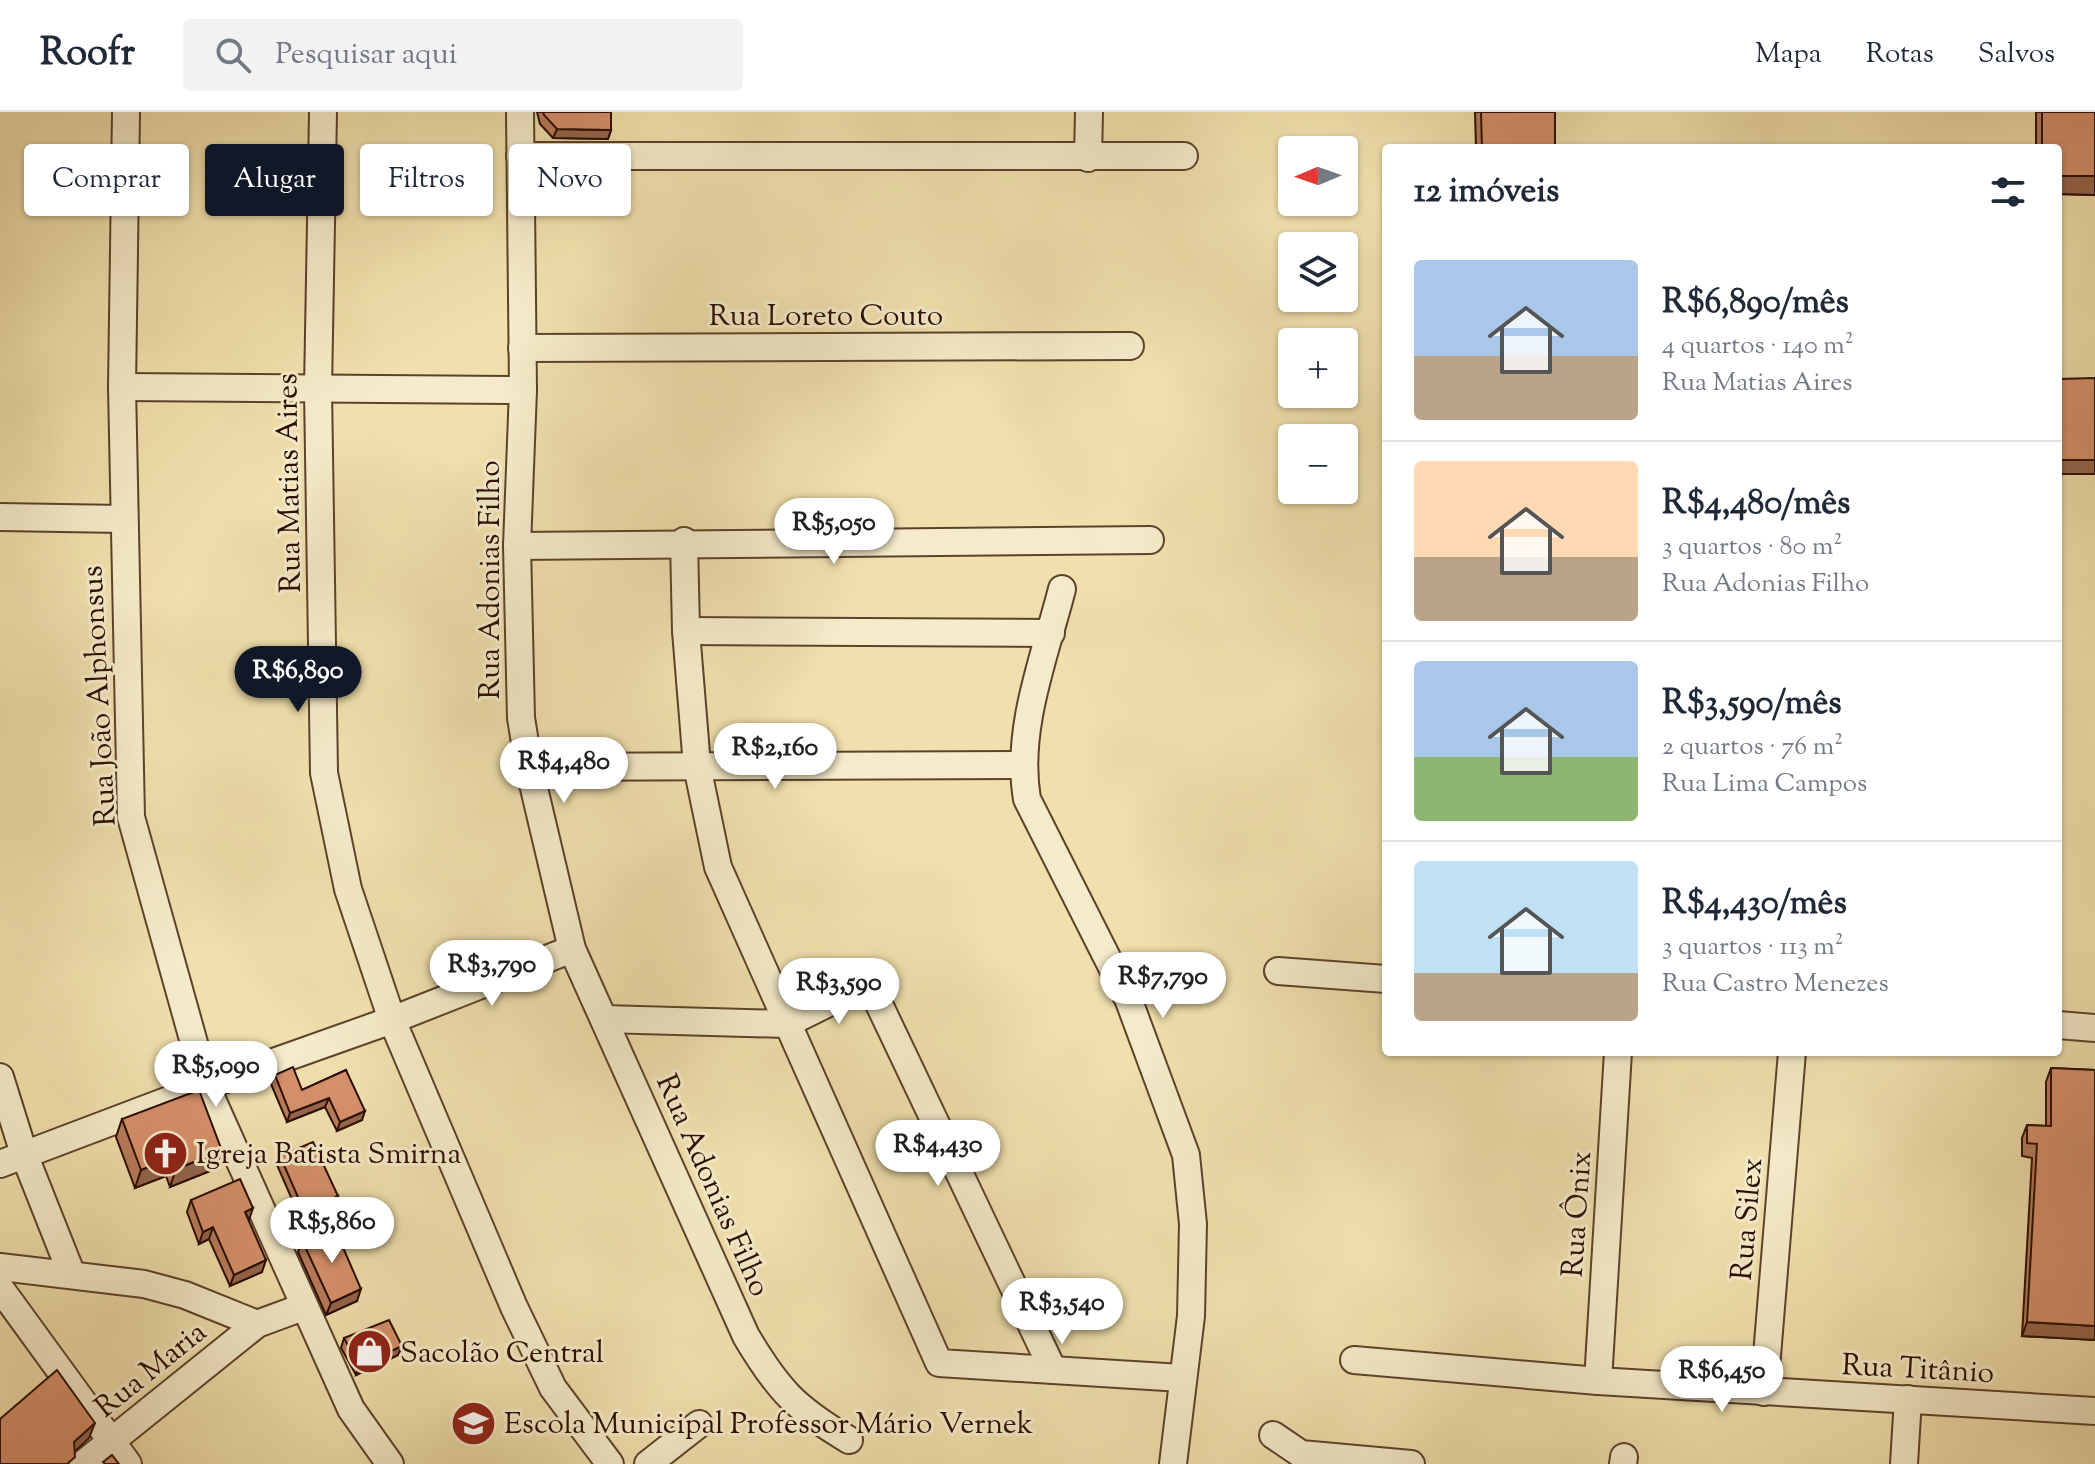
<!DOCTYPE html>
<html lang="pt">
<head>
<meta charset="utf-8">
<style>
	body { margin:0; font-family:"Sorts Mill Goudy",serif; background:#f2f2f3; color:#1f2937; height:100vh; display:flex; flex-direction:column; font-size:30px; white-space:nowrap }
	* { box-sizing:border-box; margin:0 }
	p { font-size:26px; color:#747a83 }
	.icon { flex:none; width:44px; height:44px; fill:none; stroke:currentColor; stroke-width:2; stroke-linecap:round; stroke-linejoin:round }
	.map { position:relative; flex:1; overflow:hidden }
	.sheet { position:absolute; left:1382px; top:32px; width:680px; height:912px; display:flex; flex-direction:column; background:#fff; border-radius:8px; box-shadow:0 2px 6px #0004 }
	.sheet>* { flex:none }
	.hud { position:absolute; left:24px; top:32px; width:760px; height:72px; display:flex; gap:16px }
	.needle { width:52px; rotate:268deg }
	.buttons { position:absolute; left:1278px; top:24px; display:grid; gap:16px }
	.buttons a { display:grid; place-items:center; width:80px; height:80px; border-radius:8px; background:#fff; box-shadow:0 2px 6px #0004; font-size:40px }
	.price { position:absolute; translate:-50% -68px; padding:0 18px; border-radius:28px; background:#fff; color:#222; font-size:26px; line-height:52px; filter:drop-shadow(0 2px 4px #0008) }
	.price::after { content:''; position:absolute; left:50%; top:48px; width:24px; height:18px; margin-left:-12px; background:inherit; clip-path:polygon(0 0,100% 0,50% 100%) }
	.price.on { background:#111827; color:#fff }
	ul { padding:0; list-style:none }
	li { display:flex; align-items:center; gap:24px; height:200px; padding:0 32px }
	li+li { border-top:2px solid #e0e1e3 }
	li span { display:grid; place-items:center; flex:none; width:224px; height:160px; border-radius:8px; color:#555 }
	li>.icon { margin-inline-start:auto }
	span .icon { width:96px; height:96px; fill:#fffc; stroke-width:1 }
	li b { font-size:34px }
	h2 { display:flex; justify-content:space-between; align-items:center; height:96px; padding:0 32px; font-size:34px }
	.pill { padding:0 28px; border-radius:8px; background:#fff; box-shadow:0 2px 6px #0004; font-size:28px; line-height:72px }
	.pill.on { background:#111827; color:#fff }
	header { display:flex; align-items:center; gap:48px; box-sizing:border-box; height:112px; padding:0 40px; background:#fff; border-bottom:2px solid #e0e1e3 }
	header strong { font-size:38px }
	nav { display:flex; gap:44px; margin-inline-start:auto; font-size:28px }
	.search { width:560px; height:72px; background:#f2f2f3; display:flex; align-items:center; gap:20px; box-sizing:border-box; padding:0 28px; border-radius:8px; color:#747a83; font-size:30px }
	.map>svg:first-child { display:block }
</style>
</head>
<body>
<header>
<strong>Roofr</strong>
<div class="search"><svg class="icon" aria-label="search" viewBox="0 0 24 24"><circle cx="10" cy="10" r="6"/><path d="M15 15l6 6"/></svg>Pesquisar aqui</div>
<nav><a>Mapa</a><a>Rotas</a><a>Salvos</a></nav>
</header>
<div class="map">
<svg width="2095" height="1352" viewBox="0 0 2095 1352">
	<rect width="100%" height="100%" fill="#f0e0ad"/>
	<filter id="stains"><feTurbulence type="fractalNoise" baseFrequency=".0025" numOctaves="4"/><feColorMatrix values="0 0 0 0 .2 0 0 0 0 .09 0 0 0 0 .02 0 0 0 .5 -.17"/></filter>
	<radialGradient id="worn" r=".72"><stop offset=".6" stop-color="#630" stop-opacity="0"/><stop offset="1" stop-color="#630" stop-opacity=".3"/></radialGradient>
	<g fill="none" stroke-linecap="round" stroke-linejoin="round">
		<defs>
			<g id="minor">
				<polyline points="126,0 122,275 131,705 206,974 351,1297 390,1352"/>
				<polyline points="323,0 318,277 324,661 348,777 392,908 514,1195 553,1276 610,1352"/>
				<path d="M520,0l3,278 -6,156 4,172 8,49 43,182 174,387c32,54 49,72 103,104"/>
				<polyline points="520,44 1184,44"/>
				<polyline points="1088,46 1089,0"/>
				<polyline points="522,236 1130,234"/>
				<polyline points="122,275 523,278"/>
				<polyline points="0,405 123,407"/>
				<polyline points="684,429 686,519 697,654 718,755 939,1251 1182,1266"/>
				<polyline points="517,434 1150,428"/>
				<path d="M1062,477c-17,67 -47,140 -35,210l102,202 57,154 7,69 -2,92 -18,148"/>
				<polyline points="686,519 1051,521"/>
				<polyline points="529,655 1022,653"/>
				<polyline points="1278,859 1386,867"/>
				<polyline points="604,907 786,912 869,871 1053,1258"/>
				<polyline points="2058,913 2095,916"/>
				<polyline points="0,965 24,1042 72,1163"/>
				<polyline points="0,1052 206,974 392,908 572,837"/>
				<polyline points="0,1155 144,1172 185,1183 257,1212"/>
				<polyline points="0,1176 128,1352"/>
				<polyline points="1354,1248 1598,1269 2095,1299"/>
				<polyline points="1598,1269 1618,940"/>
				<polyline points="1764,1280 1792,940"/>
				<polyline points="1273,1323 1301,1342 1411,1352"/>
				<polyline points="83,1352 257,1212 303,1195"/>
				<polyline points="648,1352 699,1312"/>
				<polyline points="1623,1352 1624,1345"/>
				<polyline points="1904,1352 1908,1287"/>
			</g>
		</defs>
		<use href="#minor" stroke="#5c422b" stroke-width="30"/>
		<use href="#minor" stroke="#f5ebca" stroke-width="26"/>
	</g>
	<g fill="#b77c5d" stroke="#2b0e00" stroke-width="2">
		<polygon points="537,0 611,0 611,18 608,27 553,26 540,12"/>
		<polygon points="1475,0 1555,0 1555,36 1476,36"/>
		<polygon points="2036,0 2095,0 2095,83 2058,82 2058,36 2036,36"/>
		<polygon points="2051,956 2095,958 2095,1228 2022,1224 2032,1046 2022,1044 2022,1026 2027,1013 2046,1014 2046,970"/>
		<polygon points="346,958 362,1008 337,1019 325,995 287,1010 271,972 275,963 302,978"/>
		<polygon points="122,1007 215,1057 170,1075 166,1064 135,1076 116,1025"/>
		<polygon points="280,1044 335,1093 301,1108 277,1053"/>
		<polygon points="191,1088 248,1108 262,1160 230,1174 209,1127 199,1132 187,1100"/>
		<polygon points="302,1128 357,1189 326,1203 298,1140"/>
		<polygon points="344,1226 402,1234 398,1243 356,1263 341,1236"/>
	</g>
	<g fill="#95654c" stroke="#2b0e00" stroke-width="2">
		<polygon points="557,17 611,18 608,27 553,26"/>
		<polygon points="2058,64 2095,64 2095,83 2058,82"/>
		<rect x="2058" y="348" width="37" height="14"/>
		<polygon points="329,986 325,995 287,1010 290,1001"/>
		<polygon points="365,999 362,1008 337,1019 340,1010"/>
		<polygon points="222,1039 215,1057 170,1075 176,1057"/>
		<polygon points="172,1046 166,1064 135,1076 141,1058"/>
		<polygon points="338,1084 335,1093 301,1108 304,1099"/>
		<polygon points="253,1096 249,1108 245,1100"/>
		<polygon points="213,1115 209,1127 199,1132 203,1120"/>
		<polygon points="266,1148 262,1160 230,1174 234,1163"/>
		<polygon points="361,1177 357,1189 326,1203 331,1191"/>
		<polygon points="2027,1210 2095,1214 2095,1228 2022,1224"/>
		<polygon points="402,1234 398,1243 356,1263 359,1254"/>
		<polygon points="95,1311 89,1326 68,1346 74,1330"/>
	</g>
	<g fill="#d5906c" stroke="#2b0e00" stroke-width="2">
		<polygon points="543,0 611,0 611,18 557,17 544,3"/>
		<polygon points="1481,0 1555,0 1555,36 1482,36"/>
		<polygon points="2042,0 2095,0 2095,64 2058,64 2058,36 2042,36"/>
		<polygon points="2095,266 2095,348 2058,348 2058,267"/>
		<polygon points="293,955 302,978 346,958 365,999 340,1010 329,986 290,1001 275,963"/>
		<polygon points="2051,956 2095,958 2095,1214 2027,1210 2037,1032 2027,1031 2027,1013 2051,1014"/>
		<polygon points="199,978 222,1039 176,1057 172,1046 141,1058 122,1007"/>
		<polygon points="313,1030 338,1084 304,1099 280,1044"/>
		<polygon points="240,1067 253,1096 245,1100 266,1148 234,1163 213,1115 203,1120 191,1088"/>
		<polygon points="335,1117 361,1177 331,1191 302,1128"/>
		<polygon points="389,1208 402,1234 359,1254 344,1226"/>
		<polygon points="57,1258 95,1311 74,1330 75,1345 67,1352 0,1352 0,1307"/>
		<polygon points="112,1343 119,1352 105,1352 103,1350"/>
	</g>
	<defs>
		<symbol id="church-disc" viewBox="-11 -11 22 22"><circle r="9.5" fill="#8f2418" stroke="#f5ebca"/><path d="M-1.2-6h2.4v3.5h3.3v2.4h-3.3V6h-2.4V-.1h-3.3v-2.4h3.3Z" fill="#fff"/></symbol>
		<symbol id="shop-disc" viewBox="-11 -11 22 22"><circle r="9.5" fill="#8f2418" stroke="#f5ebca"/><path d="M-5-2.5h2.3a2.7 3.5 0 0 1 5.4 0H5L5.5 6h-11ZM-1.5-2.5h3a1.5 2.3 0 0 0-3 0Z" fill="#fff"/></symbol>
		<symbol id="school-disc" viewBox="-11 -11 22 22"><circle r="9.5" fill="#8f2418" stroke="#f5ebca"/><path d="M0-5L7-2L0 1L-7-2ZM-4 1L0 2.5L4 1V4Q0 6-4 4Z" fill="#fff"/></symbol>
	</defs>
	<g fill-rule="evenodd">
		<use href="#church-disc" x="140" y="1016" width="51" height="51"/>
		<use href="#shop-disc" x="344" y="1214" width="51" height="51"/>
		<use href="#school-disc" x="448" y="1286" width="51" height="51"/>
	</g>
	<g text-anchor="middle" stroke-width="6" stroke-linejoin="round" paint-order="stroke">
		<g font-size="30" fill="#2b0e00" stroke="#f5ebca">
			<text x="826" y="213">Rua Loreto Couto</text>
			<text transform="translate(288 371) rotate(-91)" y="10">Rua Matias Aires</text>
			<text transform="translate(489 468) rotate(-90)" y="10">Rua Adonias Filho</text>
			<text transform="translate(98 584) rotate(-93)" y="10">Rua João Alphonsus</text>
			<text transform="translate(714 1073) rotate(66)" y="10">Rua Adonias Filho</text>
			<text transform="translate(1576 1102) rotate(-86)" y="10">Rua Ônix</text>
			<text transform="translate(1746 1107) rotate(-85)" y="10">Rua Silex</text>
			<text transform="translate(1918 1256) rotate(3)" y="10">Rua Titânio</text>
			<text transform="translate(150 1257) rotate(-39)" y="10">Rua Maria</text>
		</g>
		<g font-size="30" fill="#2b0e00" stroke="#f5ebca" text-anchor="start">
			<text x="196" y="1051">Igreja Batista Smirna</text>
			<text x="400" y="1250">Sacolão Central</text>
			<text x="504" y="1321">Escola Municipal Professor Mário Vernek</text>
		</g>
	</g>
	<rect width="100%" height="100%" filter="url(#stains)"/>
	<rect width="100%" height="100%" fill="url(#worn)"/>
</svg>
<div class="buttons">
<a><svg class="needle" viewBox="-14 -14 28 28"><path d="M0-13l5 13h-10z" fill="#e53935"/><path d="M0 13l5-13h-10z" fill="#747a83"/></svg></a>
<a><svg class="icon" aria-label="layers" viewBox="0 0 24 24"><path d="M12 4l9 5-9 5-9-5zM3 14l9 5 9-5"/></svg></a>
<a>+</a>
<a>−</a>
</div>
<b class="price" style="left:834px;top:454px">R$5,050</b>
<b class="price on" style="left:298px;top:602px">R$6,890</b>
<b class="price" style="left:775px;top:679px">R$2,160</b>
<b class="price" style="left:564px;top:693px">R$4,480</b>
<b class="price" style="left:492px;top:896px">R$3,790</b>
<b class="price" style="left:1163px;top:908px">R$7,790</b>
<b class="price" style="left:839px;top:914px">R$3,590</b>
<b class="price" style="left:216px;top:997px">R$5,090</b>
<b class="price" style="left:938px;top:1076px">R$4,430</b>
<b class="price" style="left:332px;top:1153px">R$5,860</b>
<b class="price" style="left:1062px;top:1234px">R$3,540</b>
<b class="price" style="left:1722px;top:1302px">R$6,450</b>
<div class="hud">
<a class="pill">Comprar</a>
<a class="pill on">Alugar</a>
<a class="pill">Filtros</a>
<a class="pill">Novo</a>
</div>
<section class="sheet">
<h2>12 imóveis<svg class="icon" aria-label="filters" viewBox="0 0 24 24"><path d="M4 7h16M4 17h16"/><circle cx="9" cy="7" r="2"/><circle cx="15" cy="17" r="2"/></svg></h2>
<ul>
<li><span style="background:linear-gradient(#a9c7e8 60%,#b9a48a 0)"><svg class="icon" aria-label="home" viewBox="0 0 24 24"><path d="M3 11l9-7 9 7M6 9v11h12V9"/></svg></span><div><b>R$6,890/mês</b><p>4 quartos · 140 m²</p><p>Rua Matias Aires</p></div></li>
<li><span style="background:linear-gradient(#ffd9b3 60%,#b9a48a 0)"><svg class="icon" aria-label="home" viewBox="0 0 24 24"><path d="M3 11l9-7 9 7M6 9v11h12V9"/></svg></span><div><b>R$4,480/mês</b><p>3 quartos · 80 m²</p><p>Rua Adonias Filho</p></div></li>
<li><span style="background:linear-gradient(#a9c7e8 60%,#8fb573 0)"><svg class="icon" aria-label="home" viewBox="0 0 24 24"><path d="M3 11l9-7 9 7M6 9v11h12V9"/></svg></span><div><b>R$3,590/mês</b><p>2 quartos · 76 m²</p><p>Rua Lima Campos</p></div></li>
<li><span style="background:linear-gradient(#bfe0f5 70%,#b9a48a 0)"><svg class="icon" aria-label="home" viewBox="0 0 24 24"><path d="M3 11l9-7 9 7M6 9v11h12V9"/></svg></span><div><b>R$4,430/mês</b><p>3 quartos · 113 m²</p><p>Rua Castro Menezes</p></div></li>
</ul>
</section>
</div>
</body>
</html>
